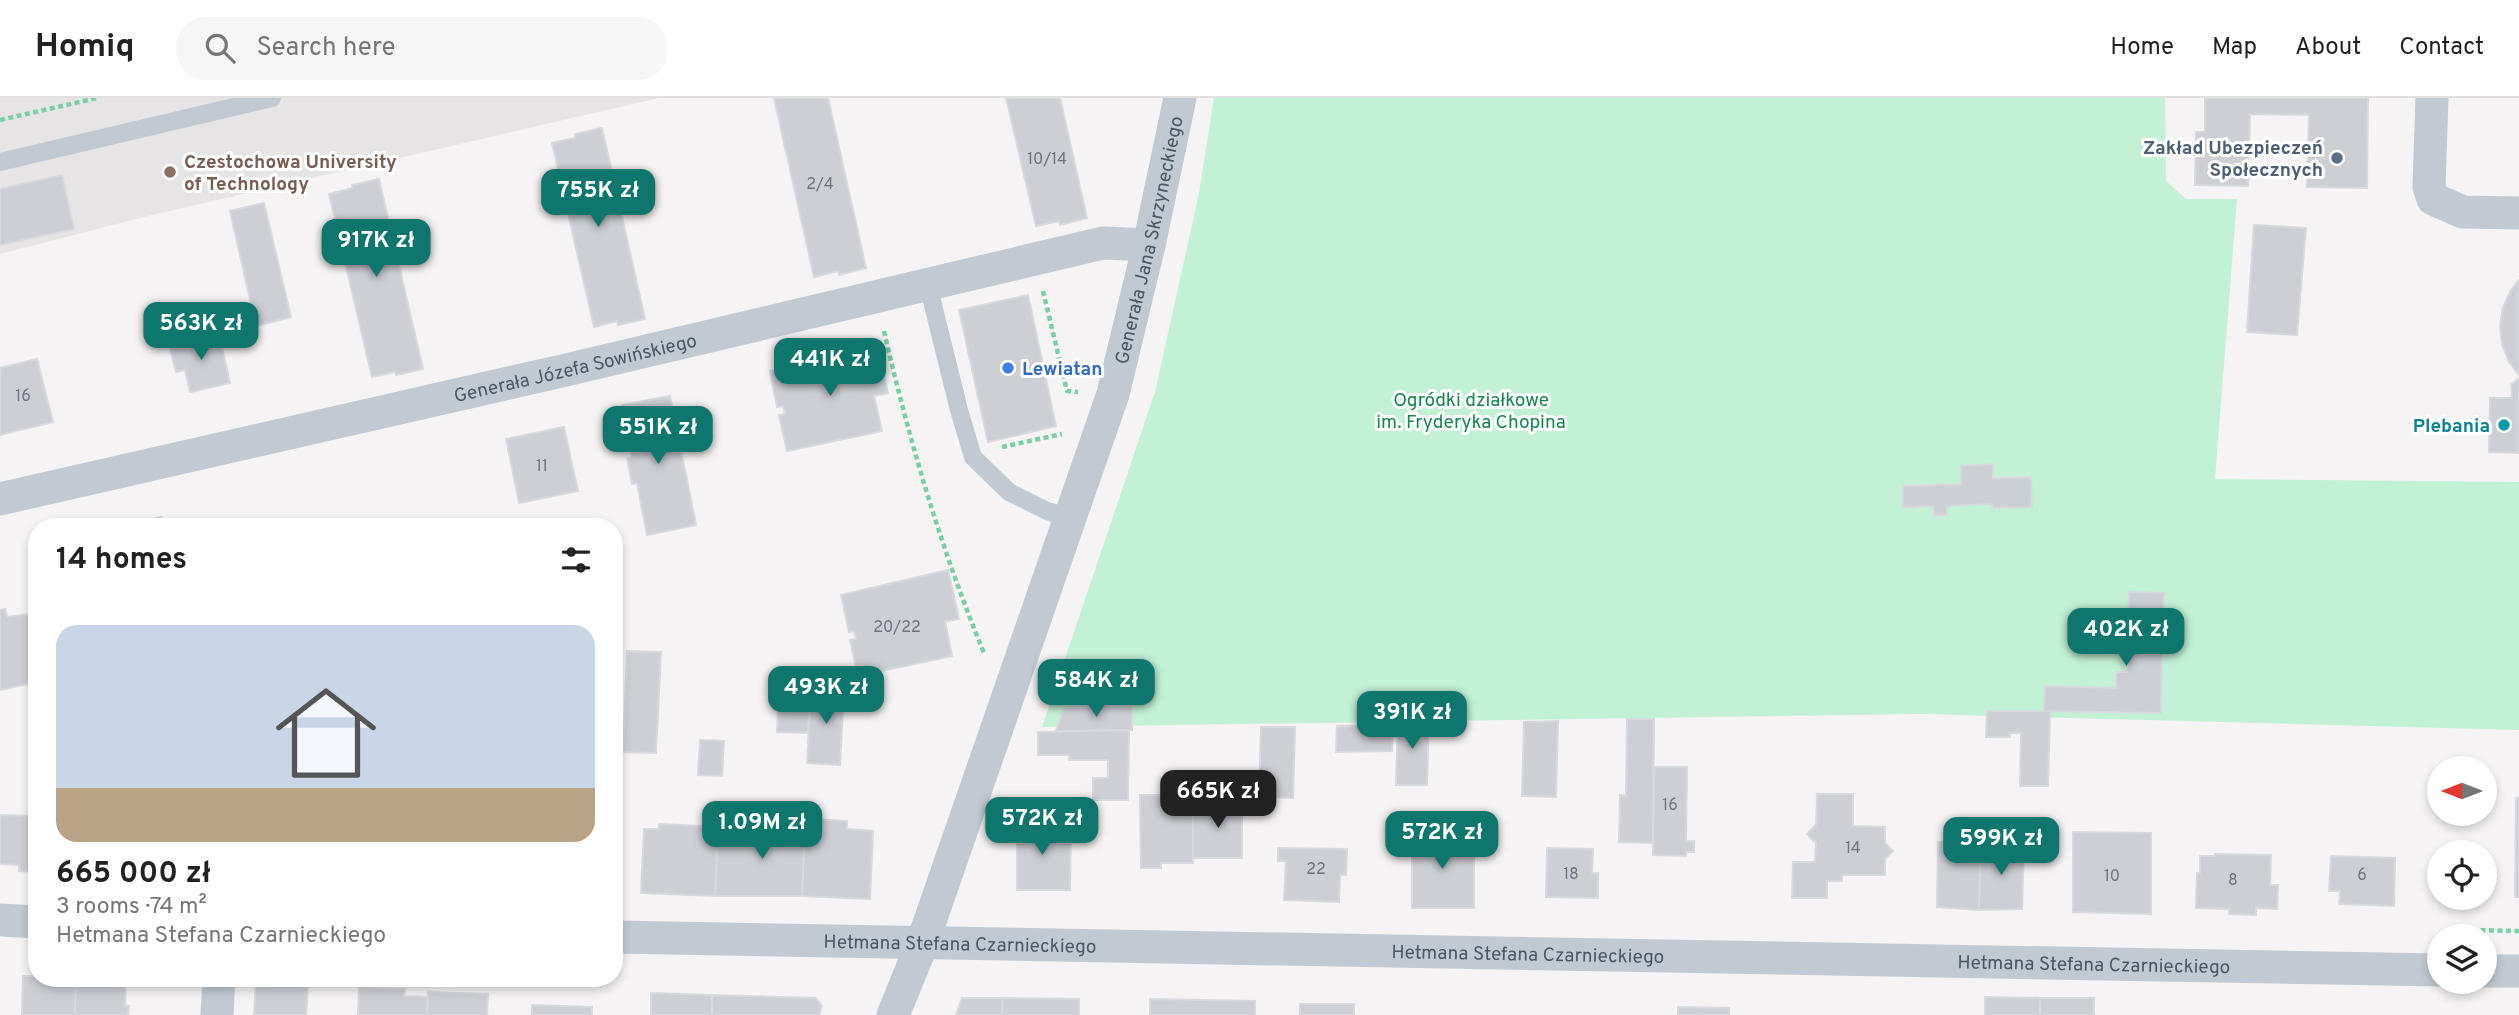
<!DOCTYPE html>
<html lang="en">
<head>
<meta charset="utf-8">
<style>
	body { margin:0; font-family:Overpass,sans-serif; background:#f6f6f6; color:#222; height:100vh; display:flex; flex-direction:column; font-size:26px; white-space:nowrap }
	* { box-sizing:border-box; margin:0 }
	p { font-size:23px; color:#767676 }
	.icon { flex:none; width:38px; height:38px; fill:none; stroke:currentColor; stroke-width:2; stroke-linecap:round; stroke-linejoin:round }
	.map { position:relative; flex:1; overflow:hidden }
	.drawer { position:absolute; left:28px; top:420px; width:595px; height:469px; display:flex; flex-direction:column; background:#fff; border-radius:28px; box-shadow:0 4px 10px #0003 }
	.drawer>* { flex:none }
	.needle { width:46px; rotate:270deg }
	.fabs { position:absolute; left:2427px; top:658px; display:grid; gap:14px }
	.fabs a { display:grid; place-items:center; width:70px; height:70px; border-radius:50%; background:#fff; box-shadow:0 4px 10px #0003; font-size:35px }
	.price { position:absolute; translate:-50% -60px; padding:0 16px; border-radius:14px; background:#0f766e; color:#fff; font-size:23px; line-height:46px; filter:drop-shadow(0 2px 4px #0008) }
	.price::after { content:''; position:absolute; left:50%; top:42px; width:21px; height:16px; margin-left:-10px; background:inherit; clip-path:polygon(0 0,100% 0,50% 100%) }
	.price.active { background:#222; color:#fff }
	ul { padding:0; list-style:none }
	li { display:grid; align-content:center; gap:14px; height:371px; padding:0 28px }
	li span { display:grid; place-items:center; height:217px; border-radius:21px; color:#555 }
	li>.icon { margin-inline-start:auto }
	span .icon { width:126px; height:126px; fill:#fffc; stroke-width:1 }
	li b { font-size:30px }
	h2 { display:flex; justify-content:space-between; align-items:center; height:84px; padding:0 28px; font-size:30px }
	header { display:flex; align-items:center; gap:42px; box-sizing:border-box; height:98px; padding:0 35px; background:#fff; border-bottom:2px solid #e0e0e0 }
	header strong { font-size:33px }
	nav { display:flex; gap:38px; margin-inline-start:auto; font-size:24px }
	.search { width:490px; height:63px; background:#f6f6f6; display:flex; align-items:center; gap:18px; box-sizing:border-box; padding:0 24px; border-radius:28px; color:#767676; font-size:26px }
	.map>svg:first-child { display:block }
</style>
</head>
<body>
<header>
<strong>Homiq</strong>
<div class="search"><svg class="icon" aria-label="search" viewBox="0 0 24 24"><circle cx="10" cy="10" r="6"/><path d="M15 15l6 6"/></svg>Search here</div>
<nav><a>Home</a><a>Map</a><a>About</a><a>Contact</a></nav>
</header>
<div class="map">
<svg width="2519" height="917" viewBox="0 0 2519 917">
	<rect width="100%" height="100%" fill="#f5f3f3"/>
	<polygon fill="#e6e4e5" points="0,0 659,0 148,118 0,156"/>
	<polygon fill="#c3f1d5" points="1214,0 2165,0 2166,83 2186,101 2237,101 2215,381 2519,384 2519,632 1921,616 1042,629 1155,294 1199,95"/>
	<g fill="#cdcfd5" stroke="#d7d9de" stroke-width="2">
		<polygon points="774,0 828,0 866,170 839,177 838,173 814,179"/>
		<polygon points="1006,0 1060,0 1087,120 1060,127 1059,123 1036,128"/>
		<polygon points="2205,0 2368,0 2367,90 2307,89 2309,17 2250,16 2248,88 2195,87 2196,34 2205,34"/>
		<polygon points="602,30 645,221 618,227 617,223 594,229 552,45 575,40 575,36"/>
		<polygon points="62,77 74,131 0,147 0,91"/>
		<polygon points="379,81 423,271 396,277 395,274 372,279 329,96 353,90 352,87"/>
		<polygon points="264,105 291,219 256,228 230,113"/>
		<polygon points="2254,127 2306,130 2297,237 2247,234"/>
		<polygon points="2519,182 2519,277 2509,264 2502,246 2500,228 2503,209 2511,192"/>
		<polygon points="1028,197 1056,328 988,344 959,212"/>
		<polygon points="219,236 230,285 190,294 185,272 176,274 169,247"/>
		<polygon points="877,247 888,295 874,298 882,333 787,353 779,317 785,316 783,308 777,309 770,273"/>
		<polygon points="37,261 53,324 0,337 0,270"/>
		<polygon points="2519,280 2519,355 2489,354 2490,300 2512,300 2511,287"/>
		<polygon points="670,298 696,427 647,437 637,385 632,386 627,360 632,359 622,307"/>
		<polygon points="564,329 578,393 519,405 506,341"/>
		<polygon points="1993,366 1993,380 2031,379 2032,409 1992,410 1992,406 1946,408 1947,417 1934,418 1933,408 1903,410 1903,388 1961,386 1961,368"/>
		<polygon points="161,419 164,429 122,429"/>
		<polygon points="948,472 959,521 945,523 952,558 858,578 850,542 856,541 854,533 849,534 841,497"/>
		<polygon points="2129,494 2164,495 2161,615 2044,613 2045,588 2116,590 2116,574 2127,574"/>
		<polygon points="5,511 7,519 37,515 37,584 0,592 0,512"/>
		<polygon points="627,553 661,554 656,655 623,654"/>
		<polygon points="779,588 811,590 808,635 777,634"/>
		<polygon points="811,590 844,591 840,667 807,665"/>
		<polygon points="1132,608 1132,632 1056,633 1065,609"/>
		<polygon points="1987,613 2050,613 2048,688 2020,688 2021,635 2010,635 2010,639 1986,639"/>
		<polygon points="1398,619 1429,620 1427,687 1396,687"/>
		<polygon points="1627,621 1654,621 1653,745 1619,744 1620,697 1626,698"/>
		<polygon points="1558,623 1556,699 1522,698 1524,624"/>
		<polygon points="1393,627 1392,653 1336,654 1337,628"/>
		<polygon points="1261,629 1295,629 1293,700 1259,699"/>
		<polygon points="1129,632 1128,702 1093,702 1093,680 1108,680 1108,662 1069,662 1069,657 1038,657 1038,634"/>
		<polygon points="700,642 724,643 722,678 698,677"/>
		<polygon points="1654,669 1687,669 1686,743 1694,743 1694,754 1686,754 1686,758 1653,757"/>
		<polygon points="1817,696 1853,696 1853,728 1885,729 1885,745 1893,753 1885,761 1885,777 1842,777 1842,783 1827,783 1827,800 1792,800 1793,764 1815,764 1816,745 1807,736 1816,727"/>
		<polygon points="1140,697 1169,697 1168,704 1193,705 1193,765 1161,765 1161,770 1141,770"/>
		<polygon points="2516,700 2519,700 2519,799 2515,799"/>
		<rect x="1193" y="705" width="49" height="55"/>
		<polygon points="0,717 37,718 37,774 19,773 19,767 0,766"/>
		<polygon points="1017,719 1043,719 1043,733 1071,733 1070,792 1017,792"/>
		<polygon points="805,721 847,723 847,731 873,733 870,801 802,798"/>
		<polygon points="742,725 805,725 802,798 715,798 718,737 742,737"/>
		<polygon points="659,726 718,729 715,798 641,795 644,731 659,731"/>
		<polygon points="1412,733 1463,735 1463,750 1474,750 1474,810 1412,810"/>
		<polygon points="2073,734 2151,735 2151,816 2073,814"/>
		<polygon points="1938,744 1981,746 1979,812 1937,809"/>
		<polygon points="1981,746 2024,747 2022,811 1979,812"/>
		<polygon points="1278,750 1347,751 1346,777 1340,777 1339,804 1284,802 1286,763 1278,763"/>
		<polygon points="1547,750 1593,751 1592,775 1598,775 1598,800 1546,799"/>
		<polygon points="2215,756 2271,757 2270,787 2278,787 2277,811 2256,810 2256,817 2229,816 2229,811 2196,810 2197,775 2200,775 2200,758 2215,758"/>
		<polygon points="2331,758 2395,760 2394,808 2339,806 2340,793 2329,793"/>
		<polygon points="23,878 37,878 37,880 76,880 75,917 22,917"/>
		<polygon points="76,880 126,880 125,907 129,908 128,917 75,917"/>
		<polygon points="256,885 308,889 306,917 254,917"/>
		<polygon points="359,890 405,891 404,898 428,899 427,917 358,917"/>
		<polygon points="428,894 488,896 487,917 427,917"/>
		<polygon points="651,895 712,897 712,917 651,917"/>
		<polygon points="712,897 816,900 822,908 819,917 712,917"/>
		<polygon points="1985,899 2040,900 2040,917 1985,917"/>
		<polygon points="962,900 1003,900 1002,917 956,917"/>
		<polygon points="1003,900 1079,901 1079,917 1002,917"/>
		<rect x="2040" y="900" width="54" height="17"/>
		<polygon points="1150,901 1255,903 1255,917 1150,917"/>
		<rect x="1300" y="906" width="54" height="11"/>
		<polygon points="532,907 592,909 592,917 532,917"/>
		<polygon points="1678,909 1729,910 1729,917 1678,917"/>
	</g>
	<g fill="none" stroke-linecap="round" stroke-linejoin="round">
		<g stroke="#7ad0a6" stroke-width="4.5" stroke-dasharray="5 3.5" stroke-linecap="butt">
			<polyline points="0,22 97,0"/>
			<polyline points="1043,193 1067,293 1078,294"/>
			<path d="M884,233c25,109 57,218 100,322"/>
			<polyline points="1002,349 1062,336"/>
			<polyline points="2472,832 2519,833"/>
		</g>
		<g stroke="#c1cad2" stroke-width="18">
			<polyline points="0,64 272,0"/>
			<polyline points="928,187 959,312 973,359 1009,394 1047,413 1071,420"/>
		</g>
		<g stroke="#c1cad2" stroke-width="33">
			<polyline points="2432,0 2429,89 2433,101 2463,114 2519,115"/>
			<path id="s1" d="M0,401l566,-129 537,-127 46,2"/>
			<polyline points="0,822 37,824"/>
			<path id="s2" d="M614,839l1826,33"/>
			<polyline points="2485,873 2519,873"/>
			<polyline points="217,917 219,880"/>
			<path id="s3" d="M893,917l29,-71 191,-550 36,-149 31,-147"/>
		</g>
	</g>
	<circle fill="#5c6f8a" stroke="#fff" stroke-width="2.5" cx="2337" cy="60" r="7"/>
	<circle fill="#8d6e63" stroke="#fff" stroke-width="2.5" cx="170" cy="74" r="7"/>
	<circle fill="#3f7fe0" stroke="#fff" stroke-width="2.5" cx="1008" cy="270" r="7"/>
	<circle fill="#0f9aa8" stroke="#fff" stroke-width="2.5" cx="2504" cy="327" r="7"/>
	<g text-anchor="middle" stroke-width="6" stroke-linejoin="round" paint-order="stroke">
		<g font-size="16" fill="#6b747e">
			<text x="1047" y="66">10/14</text>
			<text x="820" y="91">2/4</text>
			<text x="23" y="303">16</text>
			<text x="542" y="373">11</text>
			<text x="897" y="534">20/22</text>
			<text x="1670" y="712">16</text>
			<text x="1853" y="755">14</text>
			<text x="1316" y="776">22</text>
			<text x="1571" y="781">18</text>
			<text x="2362" y="782">6</text>
			<text x="2112" y="783">10</text>
			<text x="2233" y="787">8</text>
		</g>
		<g font-size="19" font-weight="bold" fill="#4e5e75" stroke="#fff" text-anchor="end">
			<text x="2323" y="56">Zakład Ubezpieczeń<tspan x="2323" dy="22">Społecznych</tspan></text>
		</g>
		<g font-size="19" font-weight="bold" fill="#785e54" stroke="#fff" text-anchor="start">
			<text x="184" y="70">Czestochowa University<tspan x="184" dy="22">of Technology</tspan></text>
		</g>
		<g font-size="19" fill="#4a5661" stroke="#fff">
			<text dy="7" stroke="none"><textPath href="#s3" startOffset="817">Generała Jana Skrzyneckiego</textPath></text>
			<text dy="7" stroke="none"><textPath href="#s1" startOffset="590">Generała Józefa Sowińskiego</textPath></text>
			<text dy="7" stroke="none"><textPath href="#s2" startOffset="346">Hetmana Stefana Czarnieckiego</textPath></text>
			<text dy="7" stroke="none"><textPath href="#s2" startOffset="914">Hetmana Stefana Czarnieckiego</textPath></text>
			<text dy="7" stroke="none"><textPath href="#s2" startOffset="1480">Hetmana Stefana Czarnieckiego</textPath></text>
		</g>
		<g font-size="19" font-weight="bold" fill="#366cbe" stroke="#fff" text-anchor="start">
			<text x="1022" y="277">Lewiatan</text>
		</g>
		<g font-size="19" fill="#17864f" stroke="#fff">
			<text x="1471" y="308">Ogródki działkowe<tspan x="1471" dy="22">im. Fryderyka Chopina</tspan></text>
		</g>
		<g font-size="19" font-weight="bold" fill="#0d838f" stroke="#fff" text-anchor="end">
			<text x="2490" y="334">Plebania</text>
		</g>
	</g>
</svg>
<div class="fabs">
<a><svg class="needle" viewBox="-14 -14 28 28"><path d="M0-13l5 13h-10z" fill="#e53935"/><path d="M0 13l5-13h-10z" fill="#767676"/></svg></a>
<a><svg class="icon" aria-label="locate" viewBox="0 0 24 24"><circle cx="12" cy="12" r="6"/><path d="M12 2v4M12 18v4M2 12h4M18 12h4"/></svg></a>
<a><svg class="icon" aria-label="layers" viewBox="0 0 24 24"><path d="M12 4l9 5-9 5-9-5zM3 14l9 5 9-5"/></svg></a>
</div>
<b class="price" style="left:598px;top:131px">755K zł</b>
<b class="price" style="left:376px;top:181px">917K zł</b>
<b class="price" style="left:201px;top:264px">563K zł</b>
<b class="price" style="left:830px;top:300px">441K zł</b>
<b class="price" style="left:658px;top:368px">551K zł</b>
<b class="price" style="left:2126px;top:570px">402K zł</b>
<b class="price" style="left:1096px;top:621px">584K zł</b>
<b class="price" style="left:826px;top:628px">493K zł</b>
<b class="price" style="left:1412px;top:653px">391K zł</b>
<b class="price active" style="left:1218px;top:732px">665K zł</b>
<b class="price" style="left:1042px;top:759px">572K zł</b>
<b class="price" style="left:762px;top:763px">1.09M zł</b>
<b class="price" style="left:1442px;top:773px">572K zł</b>
<b class="price" style="left:2001px;top:779px">599K zł</b>
<section class="drawer">
<h2>14 homes<svg class="icon" aria-label="filters" viewBox="0 0 24 24"><path d="M4 7h16M4 17h16"/><circle cx="9" cy="7" r="2"/><circle cx="15" cy="17" r="2"/></svg></h2>
<ul>
<li><span style="background:linear-gradient(#c9d6e8 75%,#b9a48a 0)"><svg class="icon" aria-label="home" viewBox="0 0 24 24"><path d="M3 11l9-7 9 7M6 9v11h12V9"/></svg></span><div><b>665 000 zł</b><p>3 rooms · 74 m²</p><p>Hetmana Stefana Czarnieckiego</p></div></li>
</ul>
</section>
</div>
</body>
</html>
